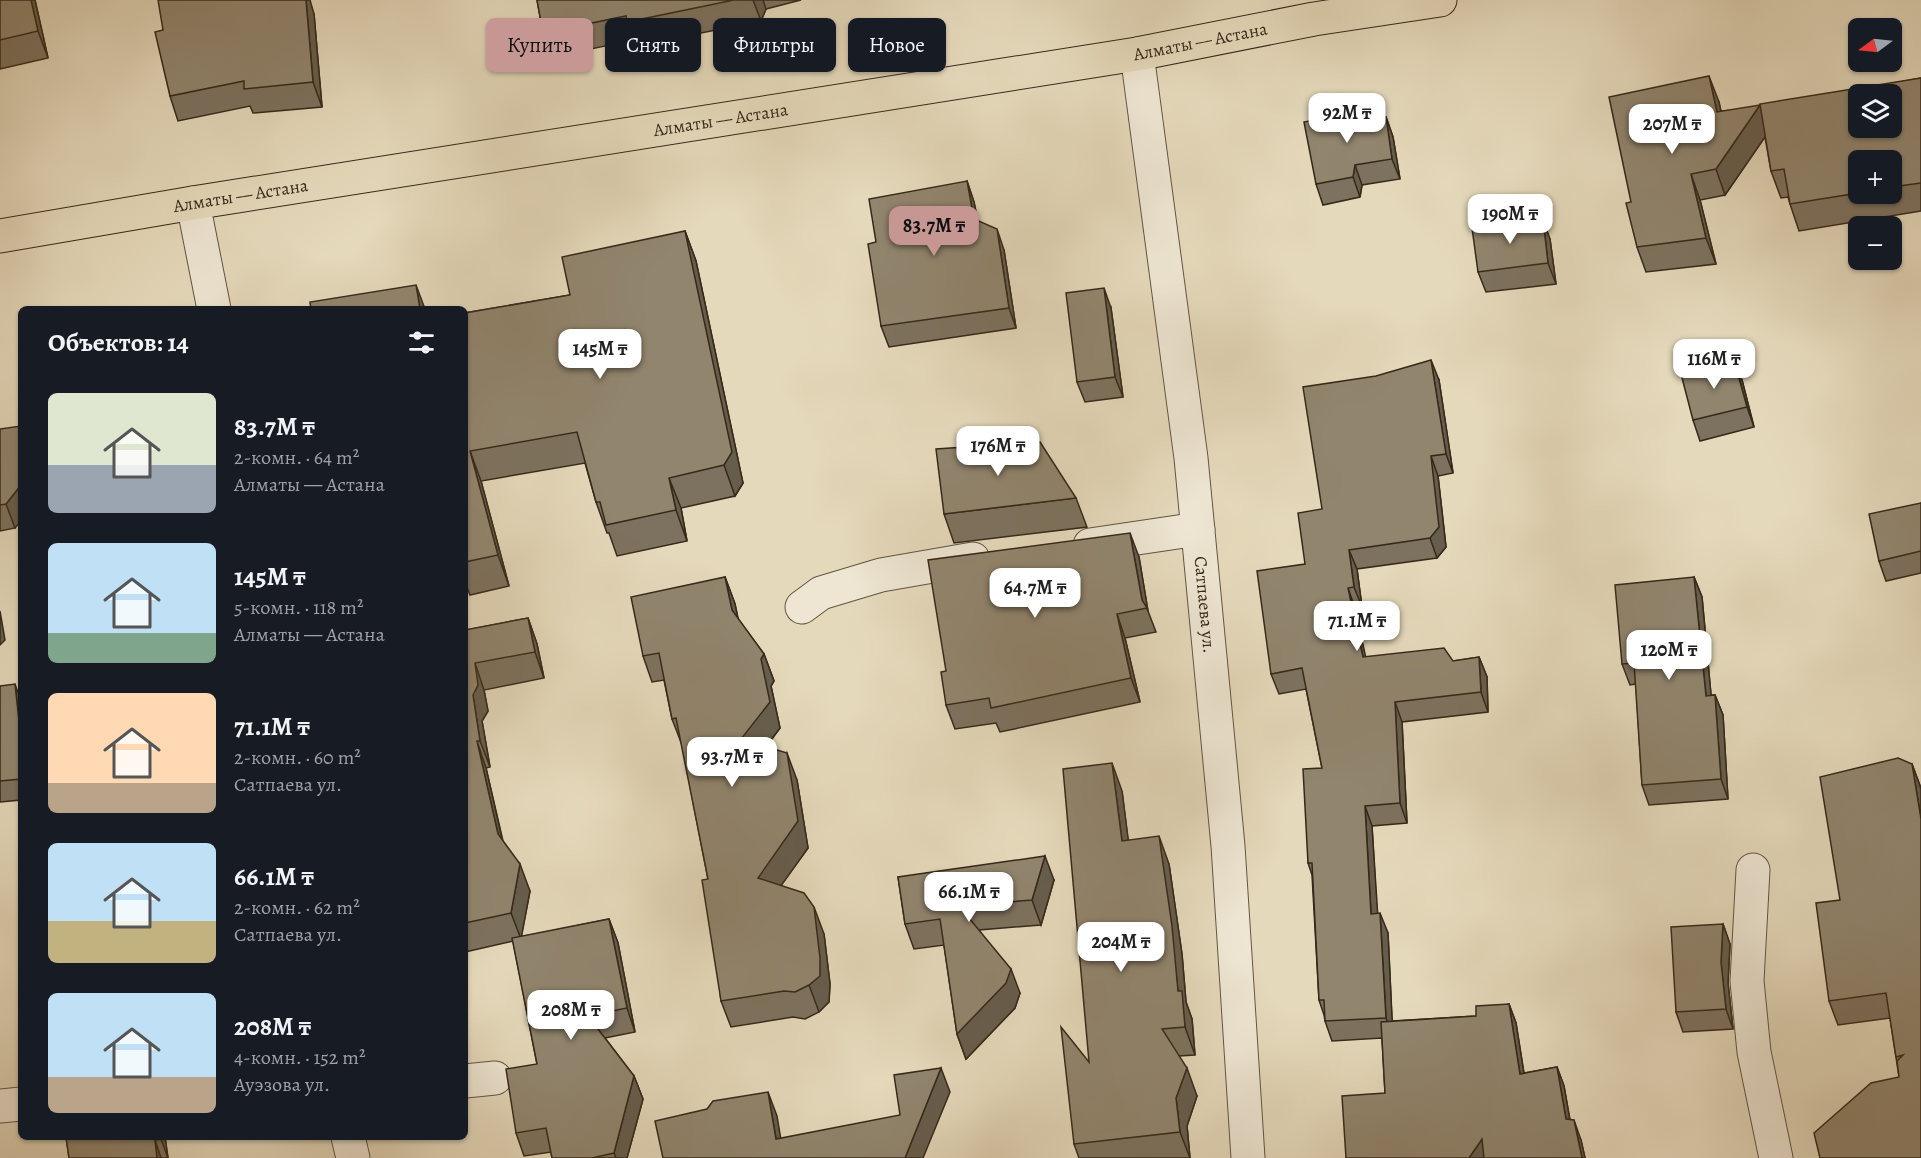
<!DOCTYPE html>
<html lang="ru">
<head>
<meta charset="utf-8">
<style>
	body { margin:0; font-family:Alegreya,serif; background:#20242c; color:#f1f3f6; height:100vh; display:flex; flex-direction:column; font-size:22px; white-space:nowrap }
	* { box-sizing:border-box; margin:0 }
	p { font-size:20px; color:#9ea1a6 }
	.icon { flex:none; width:33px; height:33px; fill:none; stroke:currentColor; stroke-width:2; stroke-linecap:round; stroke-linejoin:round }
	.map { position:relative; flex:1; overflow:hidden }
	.side { position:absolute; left:18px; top:306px; width:450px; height:834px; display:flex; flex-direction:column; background:#171b24; border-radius:9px; box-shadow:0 2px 4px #0004 }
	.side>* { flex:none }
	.guide { position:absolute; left:486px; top:18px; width:570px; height:54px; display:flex; gap:12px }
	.needle { width:39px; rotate:255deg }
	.fabs { position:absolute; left:1848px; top:18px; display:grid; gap:12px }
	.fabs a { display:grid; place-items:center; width:54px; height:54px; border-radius:9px; background:#171b24; box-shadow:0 2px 4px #0004; font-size:30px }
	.price { position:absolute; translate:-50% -51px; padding:0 14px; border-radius:12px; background:#fff; color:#222; font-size:20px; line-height:39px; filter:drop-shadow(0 2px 3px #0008) }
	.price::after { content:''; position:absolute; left:50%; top:36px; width:18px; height:14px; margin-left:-9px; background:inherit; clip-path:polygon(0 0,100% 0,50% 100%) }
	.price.active { background:#c59692; color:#111 }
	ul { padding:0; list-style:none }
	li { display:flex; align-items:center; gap:18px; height:150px; padding:0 30px }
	li span { display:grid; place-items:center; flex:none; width:168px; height:120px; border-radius:9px; color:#555 }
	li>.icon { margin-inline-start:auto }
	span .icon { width:72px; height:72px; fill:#fffc; stroke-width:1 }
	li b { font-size:26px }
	h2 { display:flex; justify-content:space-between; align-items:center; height:72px; padding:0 30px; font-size:26px }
	.tag { padding:0 21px; border-radius:9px; background:#171b24; box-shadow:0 2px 4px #0004; font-size:21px; line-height:54px }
	.tag.active { background:#c59692; color:#111 }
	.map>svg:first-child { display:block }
</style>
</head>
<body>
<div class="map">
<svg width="1921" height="1158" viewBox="0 0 1921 1158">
	<rect width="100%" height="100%" fill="#e5d9bb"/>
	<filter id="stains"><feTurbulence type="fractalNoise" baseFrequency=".00333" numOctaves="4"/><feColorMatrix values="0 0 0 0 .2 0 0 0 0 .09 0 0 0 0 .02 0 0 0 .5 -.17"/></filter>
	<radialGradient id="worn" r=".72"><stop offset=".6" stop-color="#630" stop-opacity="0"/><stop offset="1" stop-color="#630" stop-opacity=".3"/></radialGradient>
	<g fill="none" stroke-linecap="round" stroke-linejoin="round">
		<defs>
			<g id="minor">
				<path id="s1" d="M1137,54l54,404 37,388 20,312"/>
				<polyline points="193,203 214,309"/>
				<polyline points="1090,545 1198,529"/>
				<polyline points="802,607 821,593 881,575 973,559"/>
				<polyline points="1753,870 1747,981 1754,1052 1776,1158"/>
				<polyline points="465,1081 495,1078"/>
				<polyline points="0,1106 21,1104"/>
				<polyline points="348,1137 353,1158"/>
			</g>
			<g id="highway">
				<path id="s2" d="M0,236l193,-33 944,-149 177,-35 126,-19"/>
			</g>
		</defs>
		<use href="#minor" stroke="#615542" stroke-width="35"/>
		<use href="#highway" stroke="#35291a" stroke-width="35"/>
		<use href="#minor" stroke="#eee6d3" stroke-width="33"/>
		<use href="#highway" stroke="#e5d9bb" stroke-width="33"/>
	</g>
	<g fill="#7d725f" stroke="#35291a" stroke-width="1.5" fill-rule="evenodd">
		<polygon points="0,0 35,0 48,58 0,69"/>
		<polygon points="537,0 801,0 766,9 761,21 636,46 634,40 552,57 543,33"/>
		<polygon points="314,14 322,107 253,113 250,106 178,121 170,96 163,30"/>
		<path d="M1921,78v133l-122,20 -9,-27 -2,-7 -7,1 -10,-27 -6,-34 -40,58 -25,5 16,64 -70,8 -9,-25 -6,-45 88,-100 2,9 40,-3zM1858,160h34v34h-34z"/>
		<polygon points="1386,117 1393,137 1400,179 1362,185 1360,197 1323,205 1316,184"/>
		<polygon points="967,181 974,202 978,221 1004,250 1016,328 889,347 881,326 876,242"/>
		<polygon points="685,231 696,261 743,483 735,496 681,508 687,541 617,556 609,533 607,533 596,502 585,463 481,481 509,586 470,595 465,582 465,313 570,295"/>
		<polygon points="1550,239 1556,284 1486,292 1478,272"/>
		<polygon points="1111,308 1123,397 1085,402 1077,382"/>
		<polygon points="1439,380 1453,473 1438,476 1446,547 1437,558 1357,569 1362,607 1355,608 1365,657 1453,661 1479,657 1487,677 1488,712 1402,722 1407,823 1372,826 1377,914 1388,933 1392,1021 1476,1016 1509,1004 1516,1023 1524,1073 1557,1067 1564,1086 1570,1120 1581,1140 1585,1158 1346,1158 1385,1093 1382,1038 1332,1041 1325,1021 1324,1015 1319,1000 1312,875 1308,863 1322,768 1306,689 1279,694 1271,674 1322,509"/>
		<polygon points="1742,380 1754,427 1700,441 1693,420"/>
		<polygon points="0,429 15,528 0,531"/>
		<polygon points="1076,498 1087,527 954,543 944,514"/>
		<polygon points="1921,503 1921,573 1886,581 1879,561"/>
		<polygon points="1139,557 1148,611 1156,632 1125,638 1140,702 1000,732 996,723 955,729 946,705 946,671"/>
		<polygon points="725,577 735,604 738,619 764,654 774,681 771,686 780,728 766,747 797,780 808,848 781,885 824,934 830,984 829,1002 819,1012 805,1019 793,1017 731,1027 721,1001 708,879 682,745 672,719 664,680 652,682 643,656"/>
		<polygon points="1694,577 1702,597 1711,695 1715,695 1723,715 1728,799 1649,805 1642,785 1636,684 1630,685 1622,664"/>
		<polygon points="528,618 537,644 544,678 484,690 488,711 482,721 490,767 486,768 503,841 530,891 521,937 609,919 618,943 635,1032 605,1038 634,1076 643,1099 627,1158 552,1158 551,1152 524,1156 516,1133 537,1064 513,941 465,952 465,630"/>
		<polygon points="0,686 21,701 21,800 0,802"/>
		<polygon points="1912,764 1921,788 1921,1158 1899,1077 1890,1018 1838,1025 1829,1001 1840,900"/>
		<polygon points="1122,791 1128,840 1169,864 1182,954 1186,1002 1192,1019 1195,1055 1179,1056 1197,1096 1187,1126 1190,1158 1079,1158 1074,1144 1089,1062"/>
		<polygon points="898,877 1054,880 1041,925 979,930 1020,993 1015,1008 966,1059 957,1034 944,945 914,949 905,924"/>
		<polygon points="1723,924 1730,944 1728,983 1733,1029 1683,1032 1676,1012"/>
		<polygon points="66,1137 165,1137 168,1158 69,1158"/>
	</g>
	<g fill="#665d4d" stroke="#35291a" stroke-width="1.5">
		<polygon points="31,0 35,0 48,58 38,31"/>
		<polygon points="306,0 310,0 314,14 322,107 313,82"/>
		<polygon points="753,0 763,0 766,9 761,21"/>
		<polygon points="1709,76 1719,102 1726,138 1717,112"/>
		<polygon points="1760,105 1769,131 1725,195 1716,169"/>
		<polygon points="1386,117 1393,137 1400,179 1392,159"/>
		<polygon points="1355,165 1362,185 1360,197 1353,177"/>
		<polygon points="1691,174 1700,200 1716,264 1706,238"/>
		<polygon points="967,181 974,202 981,240 974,219"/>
		<polygon points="1543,219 1550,239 1556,284 1548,263"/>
		<polygon points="997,229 1004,250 1016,328 1009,308"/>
		<polygon points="685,231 696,261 743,483 735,496 724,465"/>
		<polygon points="416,285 425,309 420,309"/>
		<polygon points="1104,288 1111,308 1123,397 1115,377"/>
		<polygon points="1431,360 1439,380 1453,473 1446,454"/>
		<polygon points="1734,360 1742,380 1754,427 1747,407"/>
		<polygon points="470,451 481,481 509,586 498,555"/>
		<polygon points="1431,456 1438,476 1446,547 1437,558 1430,538"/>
		<polygon points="669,478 681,508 687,541 676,510"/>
		<polygon points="21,485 21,521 15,528 6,504"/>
		<polygon points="1130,533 1139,557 1148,611 1142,600"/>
		<polygon points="1349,550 1357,569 1362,607 1354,587"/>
		<polygon points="725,577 735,604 742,637 732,610"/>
		<polygon points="1694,577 1702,597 1713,716 1706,696"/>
		<polygon points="1348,588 1355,608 1370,677 1363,657"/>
		<polygon points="0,611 5,640 0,645"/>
		<polygon points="1117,614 1125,638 1140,702 1131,678"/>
		<polygon points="528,618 537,644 544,678 535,652"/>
		<polygon points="764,654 774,681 771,686 780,728 751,766 741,739 761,659"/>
		<polygon points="1479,657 1487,677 1488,712 1481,692"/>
		<polygon points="475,663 484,690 488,711 482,721 490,767 480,741 473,695"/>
		<polygon points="15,684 21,701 21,739"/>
		<polygon points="1715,695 1723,715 1728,799 1721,779"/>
		<polygon points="1395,702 1402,722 1407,823 1400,803"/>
		<polygon points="477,741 486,768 507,861 498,834"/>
		<polygon points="787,753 797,780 808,848 768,904 758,878"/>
		<polygon points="1112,763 1122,791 1132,869 1122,841"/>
		<polygon points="1912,764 1921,789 1921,819"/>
		<polygon points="1365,806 1372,826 1379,934 1371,914"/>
		<polygon points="1159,836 1169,864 1182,954 1186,1002 1192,1019 1195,1055 1185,1027 1178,991"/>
		<polygon points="1045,856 1054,880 1041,925 1032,900"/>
		<polygon points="520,864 530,891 521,939 511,913"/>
		<polygon points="814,907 824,934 830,984 829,1002 819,1012 809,985"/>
		<polygon points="1380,913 1388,933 1393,1038 1386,1018"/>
		<polygon points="609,919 618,943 635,1032 627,1008"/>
		<polygon points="1723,924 1730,944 1728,983 1733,1029 1726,1009 1721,962"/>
		<polygon points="1011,969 1020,993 1015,1008 966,1059 957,1034"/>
		<polygon points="1509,1004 1516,1023 1527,1093 1520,1074"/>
		<polygon points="1557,1067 1564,1086 1573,1138 1566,1119"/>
		<polygon points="941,1068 950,1092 923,1158 905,1158"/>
		<polygon points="1187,1068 1197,1096 1187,1126 1190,1158 1180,1132 1176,1098"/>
		<polygon points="634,1076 643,1099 627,1158 616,1158 614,1153"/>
		<polygon points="768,1092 777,1116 784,1158 776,1139"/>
		<polygon points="1574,1120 1581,1140 1585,1158 1582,1158"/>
		<polygon points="160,1137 165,1137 168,1158 161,1139"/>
		<polygon points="1482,1139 1489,1158 1469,1158"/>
		<polygon points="155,1140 161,1158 157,1158"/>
	</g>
	<g fill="#91856e" stroke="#35291a" stroke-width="1.5" fill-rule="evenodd">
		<polygon points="0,0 31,0 38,31 0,40"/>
		<polygon points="158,0 306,0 313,82 244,89 244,81 170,96 155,32 163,30"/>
		<polygon points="537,0 734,0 627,22 626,16 543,33"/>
		<polygon points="1709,76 1717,112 1760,105 1716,169 1691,174 1706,238 1637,247 1626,203 1631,202 1609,97"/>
		<path d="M1921,78v105l-29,4v-27h-34v33l-68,11 -6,-35 -13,2 -11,-67zM1858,94h34v34h-34z"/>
		<polygon points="1370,109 1386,117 1392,159 1355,165 1353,177 1316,184 1304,122"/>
		<polygon points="967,181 974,219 997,229 1009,308 881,326 868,244 876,242 869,199"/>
		<polygon points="1543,219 1548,263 1478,272 1472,228"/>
		<polygon points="685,231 732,452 724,465 669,478 676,510 606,525 600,502 596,502 577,432 470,451 498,555 465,562 465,313 570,295 562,257"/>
		<polygon points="416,285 420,309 311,309 310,302"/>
		<polygon points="1104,288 1115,377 1077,382 1066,293"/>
		<polygon points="1431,360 1446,454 1431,456 1439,527 1430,538 1349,550 1354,587 1348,588 1363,657 1444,648 1453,661 1479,657 1481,692 1395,702 1400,803 1365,806 1371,914 1380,913 1386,1018 1325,1021 1324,1000 1319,1000 1312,863 1308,863 1303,769 1322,768 1302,668 1271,674 1257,571 1305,564 1298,513 1322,509 1303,387 1376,376"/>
		<polygon points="1734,360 1747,407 1693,420 1681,374"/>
		<polygon points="21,426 21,485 6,504 0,505 0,429"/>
		<polygon points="1040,442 1076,498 944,514 936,449"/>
		<polygon points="1921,503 1921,551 1879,561 1869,514"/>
		<polygon points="1130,533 1142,600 1147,608 1117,614 1131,678 991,708 989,698 946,705 941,672 946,671 928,560"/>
		<polygon points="725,577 732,610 764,654 761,659 770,702 741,739 787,753 798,821 758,878 804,893 814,907 820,958 820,976 809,985 795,992 784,991 721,1001 702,880 708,879 676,718 672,719 659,653 643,656 631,597"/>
		<polygon points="1694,577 1706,696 1715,695 1721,779 1642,785 1634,663 1622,664 1615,585"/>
		<polygon points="528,618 535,652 475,663 478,685 473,695 480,741 477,741 498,834 520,864 511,913 465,923 465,630"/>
		<polygon points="15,684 21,739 21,779 0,781 0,686"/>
		<polygon points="1898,758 1912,764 1921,819 1921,1158 1820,1158 1814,1133 1871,1083 1899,1077 1897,1061 1903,1055 1896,1057 1886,993 1829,1001 1816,903 1840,900 1820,777"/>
		<polygon points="1112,763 1122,841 1159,836 1172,926 1178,991 1182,991 1185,1027 1162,1029 1187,1068 1176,1098 1180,1132 1074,1144 1061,1027 1089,1062 1063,769"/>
		<polygon points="1045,856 1032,900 959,906 1011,969 1006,983 957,1034 940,919 905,924 898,877"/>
		<polygon points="609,919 627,1008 588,1016 634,1076 614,1153 592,1158 552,1158 546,1128 516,1133 506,1069 537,1064 512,938"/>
		<polygon points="1723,924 1721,962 1726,1009 1676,1012 1671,927"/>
		<polygon points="1509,1004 1520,1074 1557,1067 1566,1119 1574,1120 1582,1158 1484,1158 1482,1139 1469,1158 1346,1158 1342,1096 1385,1093 1381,1022 1476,1016 1476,1006"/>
		<polygon points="941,1068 905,1158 663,1158 655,1121 707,1109 713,1101 768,1092 776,1139 900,1115 894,1075"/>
		<polygon points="66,1137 160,1137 161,1139 155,1140 157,1158 69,1158"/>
	</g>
	<g text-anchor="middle" stroke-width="5" stroke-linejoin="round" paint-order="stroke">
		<g font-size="18" fill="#35291a" stroke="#eee6d3">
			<text dy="6" stroke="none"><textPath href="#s2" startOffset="1216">Алматы — Астана</textPath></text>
			<text dy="6" stroke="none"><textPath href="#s2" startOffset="730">Алматы — Астана</textPath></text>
			<text dy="6" stroke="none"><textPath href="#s2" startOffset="244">Алматы — Астана</textPath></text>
			<text dy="6" stroke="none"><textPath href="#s1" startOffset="555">Сатпаева ул.</textPath></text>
		</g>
	</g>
	<rect width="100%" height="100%" filter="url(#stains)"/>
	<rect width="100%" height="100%" fill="url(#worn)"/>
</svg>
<div class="fabs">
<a><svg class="needle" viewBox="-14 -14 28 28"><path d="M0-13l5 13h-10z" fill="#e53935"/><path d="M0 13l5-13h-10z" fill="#9ea1a6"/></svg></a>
<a><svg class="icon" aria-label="layers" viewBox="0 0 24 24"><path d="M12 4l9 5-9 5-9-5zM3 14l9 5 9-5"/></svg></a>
<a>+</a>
<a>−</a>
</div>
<b class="price" style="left:1347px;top:144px">92M ₸</b>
<b class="price" style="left:1672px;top:155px">207M ₸</b>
<b class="price" style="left:1510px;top:245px">190M ₸</b>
<b class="price active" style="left:934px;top:257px">83.7M ₸</b>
<b class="price" style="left:600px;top:380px">145M ₸</b>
<b class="price" style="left:1714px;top:390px">116M ₸</b>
<b class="price" style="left:998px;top:477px">176M ₸</b>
<b class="price" style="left:1035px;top:619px">64.7M ₸</b>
<b class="price" style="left:1357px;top:652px">71.1M ₸</b>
<b class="price" style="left:1669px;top:681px">120M ₸</b>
<b class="price" style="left:732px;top:788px">93.7M ₸</b>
<b class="price" style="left:969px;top:923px">66.1M ₸</b>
<b class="price" style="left:1121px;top:973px">204M ₸</b>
<b class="price" style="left:571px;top:1041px">208M ₸</b>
<div class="guide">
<a class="tag active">Купить</a>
<a class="tag">Снять</a>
<a class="tag">Фильтры</a>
<a class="tag">Новое</a>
</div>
<section class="side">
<h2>Объектов: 14<svg class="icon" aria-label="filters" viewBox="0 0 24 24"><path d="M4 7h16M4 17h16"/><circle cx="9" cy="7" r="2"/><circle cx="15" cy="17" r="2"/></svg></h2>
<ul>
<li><span style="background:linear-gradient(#dfe7d0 60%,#9aa5b1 0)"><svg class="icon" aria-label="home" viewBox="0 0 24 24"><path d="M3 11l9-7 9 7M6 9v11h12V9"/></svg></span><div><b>83.7M ₸</b><p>2-комн. · 64 m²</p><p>Алматы — Астана</p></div></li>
<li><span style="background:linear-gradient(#bfe0f5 75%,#7fa58c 0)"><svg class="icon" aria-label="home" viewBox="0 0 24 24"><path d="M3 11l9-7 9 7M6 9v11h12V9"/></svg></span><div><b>145M ₸</b><p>5-комн. · 118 m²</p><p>Алматы — Астана</p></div></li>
<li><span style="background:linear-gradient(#ffd9b3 75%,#b9a48a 0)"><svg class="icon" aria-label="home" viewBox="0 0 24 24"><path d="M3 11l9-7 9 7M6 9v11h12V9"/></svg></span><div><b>71.1M ₸</b><p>2-комн. · 60 m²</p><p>Сатпаева ул.</p></div></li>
<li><span style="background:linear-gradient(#bfe0f5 65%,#c2b280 0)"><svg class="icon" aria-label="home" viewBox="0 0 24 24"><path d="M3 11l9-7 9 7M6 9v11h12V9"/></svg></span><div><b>66.1M ₸</b><p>2-комн. · 62 m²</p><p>Сатпаева ул.</p></div></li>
<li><span style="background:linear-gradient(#bfe0f5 70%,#b9a48a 0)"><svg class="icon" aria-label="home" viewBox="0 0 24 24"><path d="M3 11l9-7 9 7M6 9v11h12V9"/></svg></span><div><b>208M ₸</b><p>4-комн. · 152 m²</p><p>Ауэзова ул.</p></div></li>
</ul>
</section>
</div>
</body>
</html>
